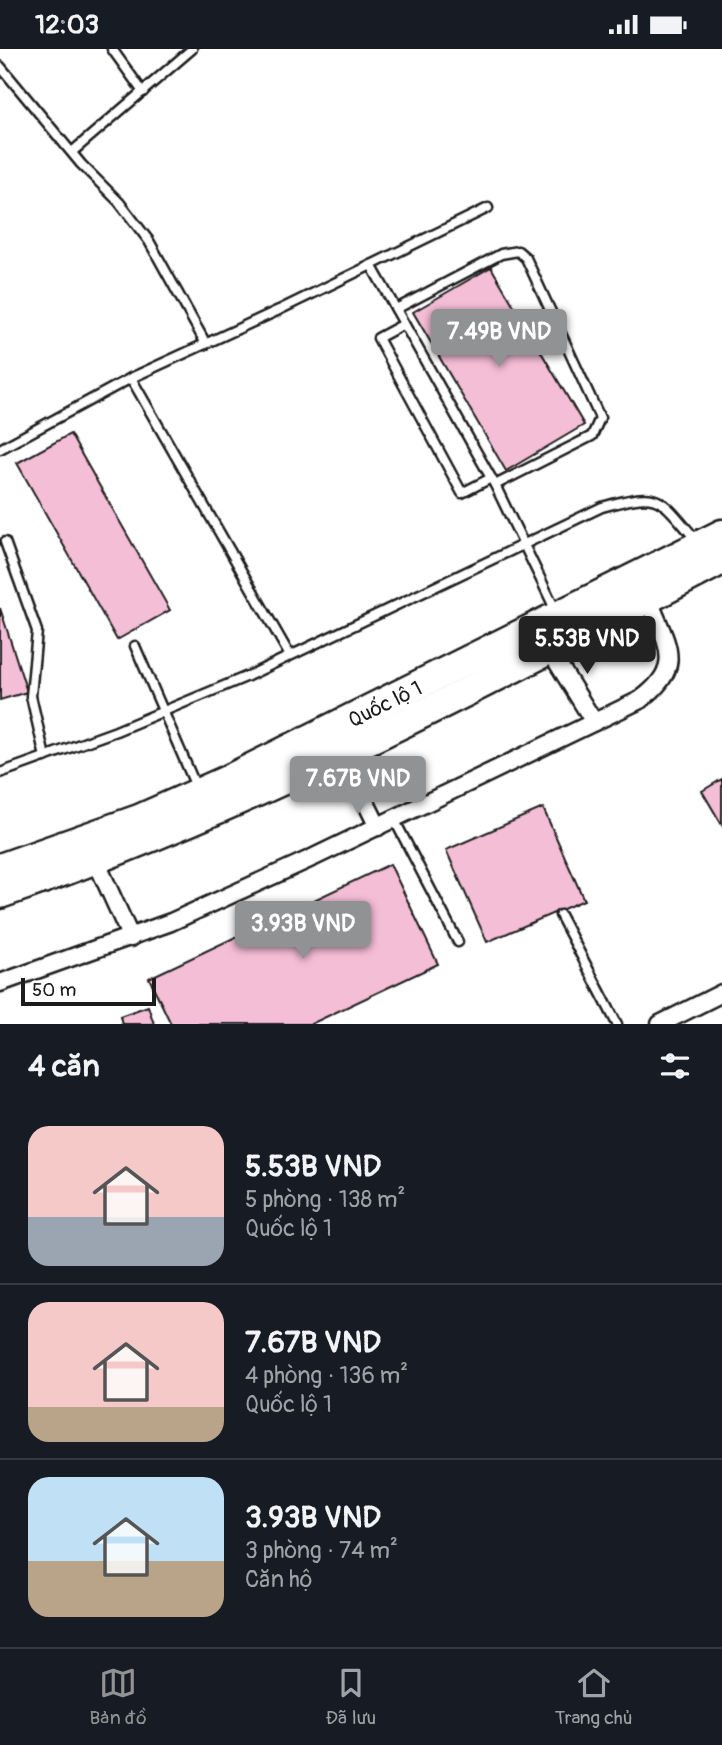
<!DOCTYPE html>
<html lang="vi">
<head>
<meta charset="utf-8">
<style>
	body { margin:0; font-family:Pangolin,sans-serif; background:#242831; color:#f1f3f6; height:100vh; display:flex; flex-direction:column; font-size:26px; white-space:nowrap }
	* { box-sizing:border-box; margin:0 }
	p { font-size:23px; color:#9ea1a6 }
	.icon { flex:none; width:38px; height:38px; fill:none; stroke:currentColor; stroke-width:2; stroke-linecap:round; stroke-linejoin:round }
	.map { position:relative; height:975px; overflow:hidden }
	.sheet { display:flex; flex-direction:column; background:#171b24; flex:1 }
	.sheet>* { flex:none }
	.scale { position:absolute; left:21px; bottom:18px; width:135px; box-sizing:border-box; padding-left:7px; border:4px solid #1c1c1c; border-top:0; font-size:19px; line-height:24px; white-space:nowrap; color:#1c1c1c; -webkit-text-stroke:5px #fff; paint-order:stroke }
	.price { position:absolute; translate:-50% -60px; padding:0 16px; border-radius:7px; background:#919294; color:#fff; font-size:23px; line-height:46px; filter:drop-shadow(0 2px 4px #0008) }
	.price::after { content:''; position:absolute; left:50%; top:42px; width:21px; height:16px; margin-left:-10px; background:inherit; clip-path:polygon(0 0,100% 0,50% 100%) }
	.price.active { background:#222; color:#fff }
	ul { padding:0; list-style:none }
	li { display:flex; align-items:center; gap:21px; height:175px; padding:0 28px }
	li+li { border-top:2px solid #363941 }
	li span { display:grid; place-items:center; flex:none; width:196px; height:140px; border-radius:21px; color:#555 }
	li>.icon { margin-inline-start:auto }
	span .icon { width:84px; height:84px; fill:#fffc; stroke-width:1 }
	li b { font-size:30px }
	h2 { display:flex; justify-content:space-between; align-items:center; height:84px; padding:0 28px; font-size:30px }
	.status { display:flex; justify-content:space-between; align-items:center; height:49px; padding:0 35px; background:#171b24; direction:ltr }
	.status svg { height:19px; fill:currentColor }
	.tabs { display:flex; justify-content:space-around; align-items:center; height:98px; border-top:2px solid #363941; background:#171b24; font-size:19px; color:#9ea1a6 }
	.tabs a { display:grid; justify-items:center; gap:4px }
	.tabs .active { color:#919294 }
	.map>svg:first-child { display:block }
</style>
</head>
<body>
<div class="status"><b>12:03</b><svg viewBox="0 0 49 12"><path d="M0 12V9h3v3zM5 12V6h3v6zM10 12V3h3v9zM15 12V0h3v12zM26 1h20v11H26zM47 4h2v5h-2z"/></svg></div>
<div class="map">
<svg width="722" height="975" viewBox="0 0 722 975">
	<rect width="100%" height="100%" fill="#fff"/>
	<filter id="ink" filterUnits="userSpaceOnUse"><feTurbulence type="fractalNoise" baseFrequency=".0143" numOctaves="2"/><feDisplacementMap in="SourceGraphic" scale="14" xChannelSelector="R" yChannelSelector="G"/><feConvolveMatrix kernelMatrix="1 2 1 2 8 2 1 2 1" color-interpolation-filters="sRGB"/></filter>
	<g filter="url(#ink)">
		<g fill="#f5bed7" stroke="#1c1c1c" stroke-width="2">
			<polygon points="491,218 584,376 506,422 413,263"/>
			<polygon points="70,385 170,561 117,591 17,414"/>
			<polygon points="0,559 27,643 0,651"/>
			<polygon points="722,730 722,776 702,742"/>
			<polygon points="543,759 584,851 487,893 446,801"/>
			<polygon points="390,815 438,915 311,975 171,975 149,929"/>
			<polygon points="148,957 154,975 122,975 120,967"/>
		</g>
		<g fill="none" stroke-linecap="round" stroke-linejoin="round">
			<defs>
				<g id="lane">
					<polyline points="112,0 143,43"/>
					<polyline points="0,17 81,115 119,153 149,192 206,295"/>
					<polyline points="72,103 192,0"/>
					<polyline points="371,216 495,436 556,562"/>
					<polyline points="396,260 501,205 518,202 526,209 600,369 592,387 495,436"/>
					<polyline points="404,275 378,289 462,444 491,429"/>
					<polyline points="131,329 289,605"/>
					<polyline points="0,400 131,329 279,261 488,159"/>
					<polyline points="5,493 37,582 31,647 45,708"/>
					<polyline points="135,597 197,740"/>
					<path d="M0,724l116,-42 132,-55 354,-169c60,-17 56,-11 95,34"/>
					<polyline points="394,770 458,893"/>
					<polyline points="560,866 617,975"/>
				</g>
				<g id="street">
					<polyline points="549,600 594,673"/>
					<polyline points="342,705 378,778"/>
					<polyline points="96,812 131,889"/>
					<path d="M0,934l171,-61 143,-65 326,-157c47,-34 26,-56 8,-102"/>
					<polyline points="660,975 722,944"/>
				</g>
				<g id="highway">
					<polyline points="0,819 139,770 227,731 722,485"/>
					<path d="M0,845c252,-86 487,-212 722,-334"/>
				</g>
			</defs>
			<use href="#lane" stroke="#1c1c1c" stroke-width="13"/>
			<use href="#street" stroke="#1c1c1c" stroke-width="21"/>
			<use href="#highway" stroke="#1c1c1c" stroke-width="33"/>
			<use href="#lane" stroke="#fff" stroke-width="8"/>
			<use href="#street" stroke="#fff" stroke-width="16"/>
			<use href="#highway" stroke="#fff" stroke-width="28"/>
		</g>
	</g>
	<g text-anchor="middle" stroke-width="6" stroke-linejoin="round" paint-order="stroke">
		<g font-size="21" fill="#1c1c1c" stroke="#fff">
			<text transform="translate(385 655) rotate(-26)" y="7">Quốc lộ 1</text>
		</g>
	</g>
</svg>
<div class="scale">50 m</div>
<b class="price" style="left:499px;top:320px">7.49B VND</b>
<b class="price active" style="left:587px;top:627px">5.53B VND</b>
<b class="price" style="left:358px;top:767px">7.67B VND</b>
<b class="price" style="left:303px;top:912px">3.93B VND</b>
</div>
<section class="sheet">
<h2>4 căn<svg class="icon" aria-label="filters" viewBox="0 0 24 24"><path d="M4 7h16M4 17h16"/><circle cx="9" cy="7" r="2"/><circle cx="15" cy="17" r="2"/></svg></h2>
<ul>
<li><span style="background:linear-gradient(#f6c9c9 65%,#9aa5b1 0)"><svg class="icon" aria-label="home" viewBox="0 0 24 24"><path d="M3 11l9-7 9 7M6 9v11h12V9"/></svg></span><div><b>5.53B VND</b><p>5 phòng · 138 m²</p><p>Quốc lộ 1</p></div></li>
<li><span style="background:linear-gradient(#f6c9c9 75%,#b9a48a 0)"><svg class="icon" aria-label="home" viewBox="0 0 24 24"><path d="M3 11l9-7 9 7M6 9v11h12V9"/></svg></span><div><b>7.67B VND</b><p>4 phòng · 136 m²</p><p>Quốc lộ 1</p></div></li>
<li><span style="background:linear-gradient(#bfe0f5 60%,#b9a48a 0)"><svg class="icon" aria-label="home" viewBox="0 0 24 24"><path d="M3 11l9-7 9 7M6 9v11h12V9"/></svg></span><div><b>3.93B VND</b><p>3 phòng · 74 m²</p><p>Căn hộ</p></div></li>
</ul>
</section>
<nav class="tabs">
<a class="active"><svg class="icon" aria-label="map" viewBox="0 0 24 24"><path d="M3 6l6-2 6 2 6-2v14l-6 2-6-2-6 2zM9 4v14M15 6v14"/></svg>Bản đồ</a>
<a><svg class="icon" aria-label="saved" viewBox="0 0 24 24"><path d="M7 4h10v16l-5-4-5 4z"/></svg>Đã lưu</a>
<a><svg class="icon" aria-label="home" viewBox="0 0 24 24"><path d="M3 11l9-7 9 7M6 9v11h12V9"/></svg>Trang chủ</a>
</nav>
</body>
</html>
